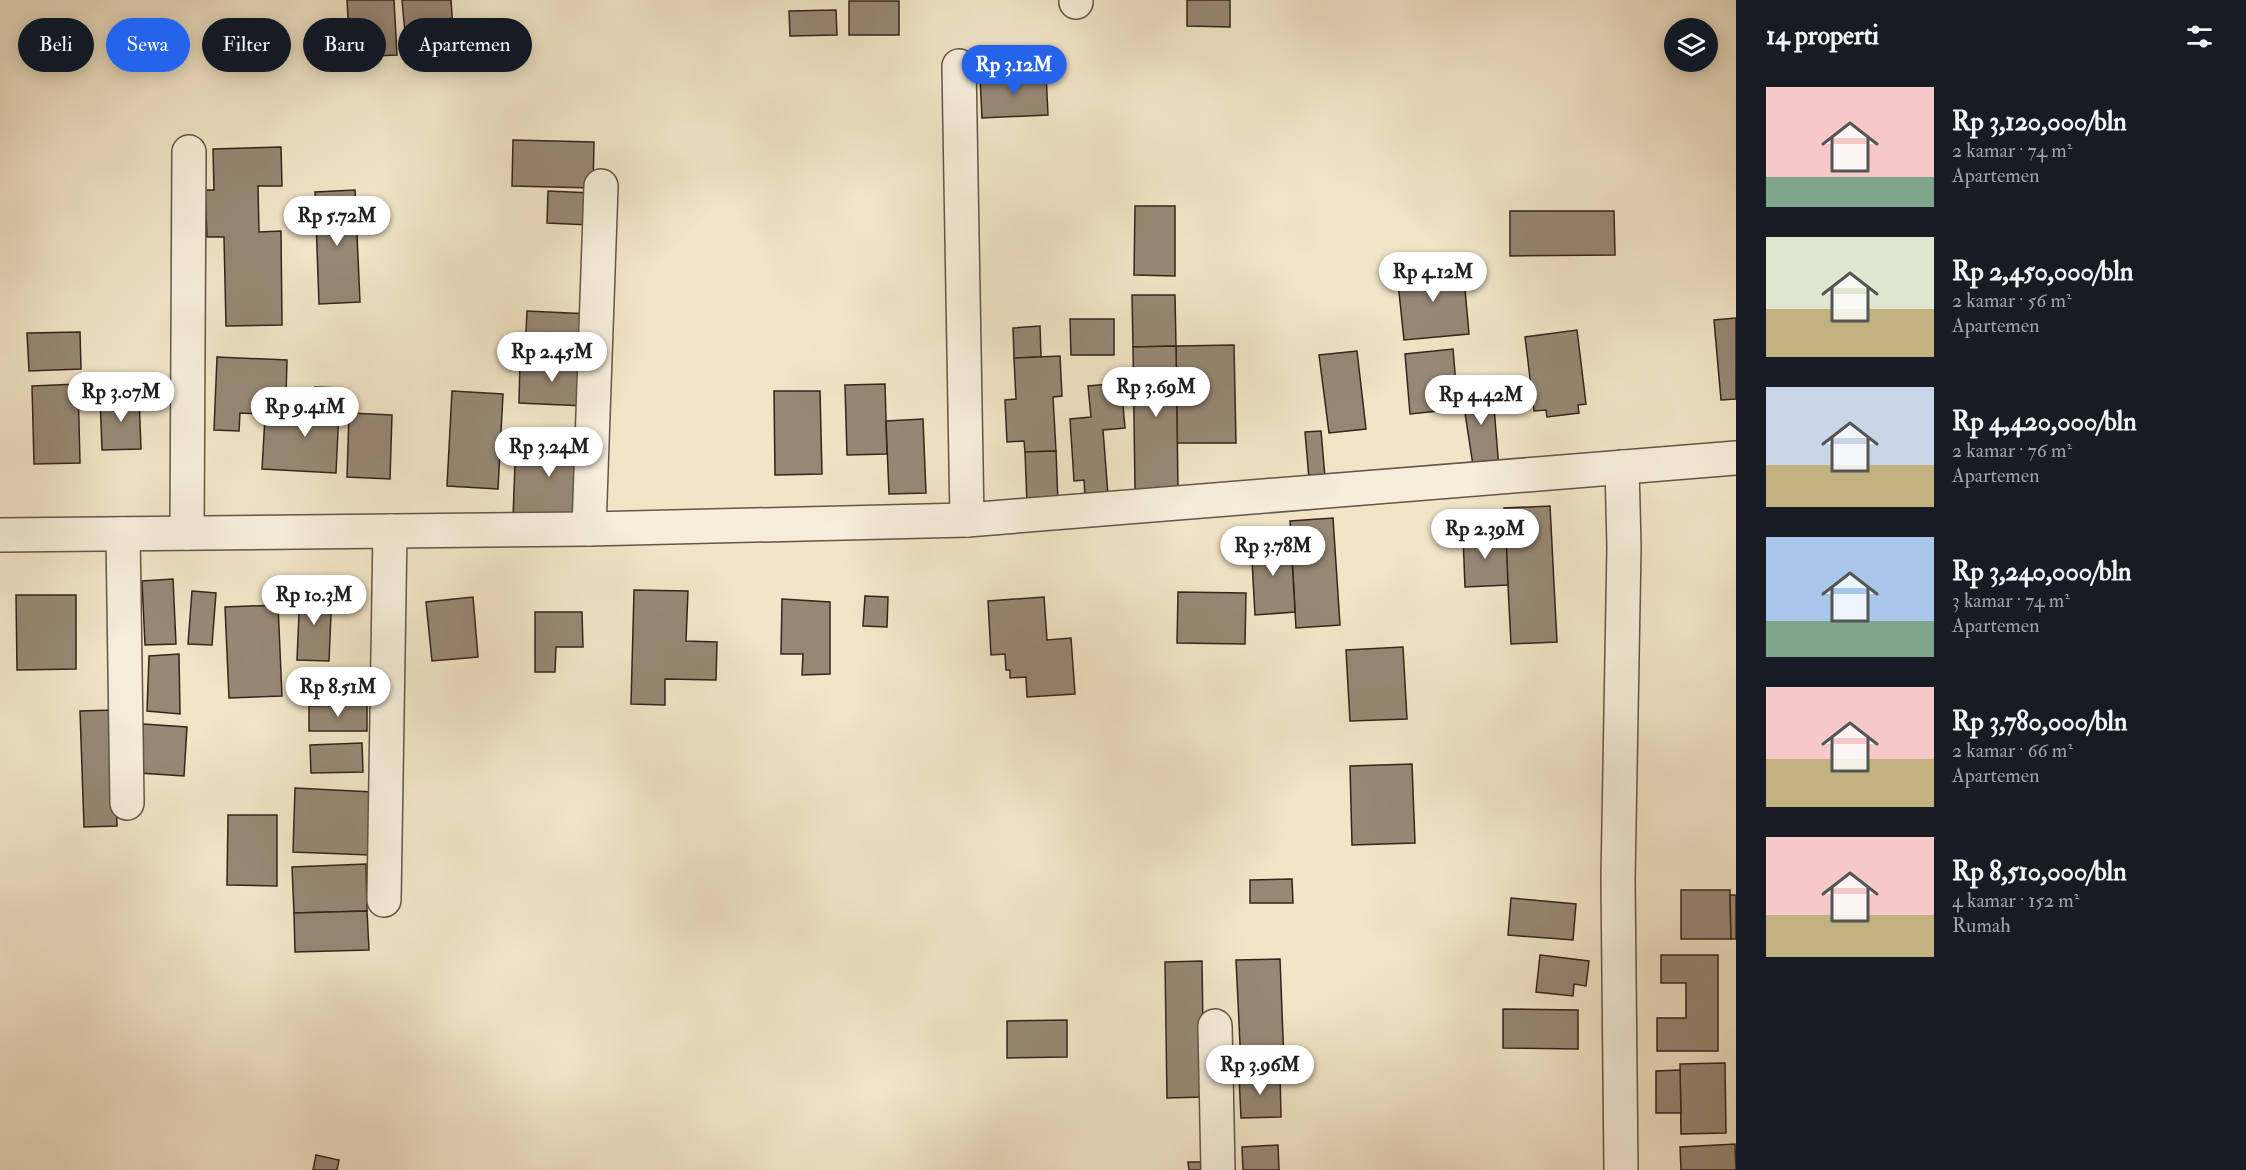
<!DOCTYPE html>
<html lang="id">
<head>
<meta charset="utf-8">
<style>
	body { margin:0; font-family:"IM FELL Double Pica",serif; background:#242831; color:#f1f3f6; height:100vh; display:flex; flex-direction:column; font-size:22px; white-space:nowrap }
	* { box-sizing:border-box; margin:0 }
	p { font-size:20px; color:#9ea1a6 }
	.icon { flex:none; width:33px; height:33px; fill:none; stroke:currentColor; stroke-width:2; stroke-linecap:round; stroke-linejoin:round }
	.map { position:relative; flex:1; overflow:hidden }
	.details { display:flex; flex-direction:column; background:#171b24; width:510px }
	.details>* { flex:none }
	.hud { position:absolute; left:18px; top:18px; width:570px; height:54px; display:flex; gap:12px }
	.buttons { position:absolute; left:1664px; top:18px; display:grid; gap:12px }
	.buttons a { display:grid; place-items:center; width:54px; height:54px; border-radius:50%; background:#171b24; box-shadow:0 3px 15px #0003; font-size:30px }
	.price { position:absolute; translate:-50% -51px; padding:0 14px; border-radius:21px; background:#fff; color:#222; font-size:20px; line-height:39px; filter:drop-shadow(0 2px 3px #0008) }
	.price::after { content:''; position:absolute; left:50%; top:36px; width:18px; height:14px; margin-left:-9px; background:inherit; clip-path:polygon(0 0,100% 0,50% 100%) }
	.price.selected { background:#2563eb; color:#fff }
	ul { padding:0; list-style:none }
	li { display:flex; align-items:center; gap:18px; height:150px; padding:0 30px }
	li span { display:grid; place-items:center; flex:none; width:168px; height:120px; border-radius:0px; color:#555 }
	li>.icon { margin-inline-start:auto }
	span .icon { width:72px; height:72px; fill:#fffc; stroke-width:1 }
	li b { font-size:26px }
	h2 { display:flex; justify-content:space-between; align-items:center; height:72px; padding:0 30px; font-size:26px }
	.chip { padding:0 21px; border-radius:27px; background:#171b24; box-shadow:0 3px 15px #0003; font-size:21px; line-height:54px }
	.chip.selected { background:#2563eb; color:#fff }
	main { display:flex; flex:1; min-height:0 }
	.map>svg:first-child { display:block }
</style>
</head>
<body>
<main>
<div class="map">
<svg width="1736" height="1170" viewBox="0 0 1736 1170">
	<rect width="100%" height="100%" fill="#f1e5c7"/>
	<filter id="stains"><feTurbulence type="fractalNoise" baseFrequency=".00333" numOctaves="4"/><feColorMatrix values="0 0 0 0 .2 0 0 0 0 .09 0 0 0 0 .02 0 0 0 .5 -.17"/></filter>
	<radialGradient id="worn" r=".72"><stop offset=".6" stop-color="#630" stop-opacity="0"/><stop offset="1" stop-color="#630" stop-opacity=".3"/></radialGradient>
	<g fill="#978875" stroke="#36231c" stroke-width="1.5">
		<polygon points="347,0 394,0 397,55 350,57"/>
		<polygon points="402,0 451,0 453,29 405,33"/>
		<polygon points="1187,0 1230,0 1230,27 1187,26"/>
		<rect x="849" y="1" width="50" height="34"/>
		<polygon points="836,10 837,35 790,36 789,11"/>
		<polygon points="1046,74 1048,115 982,118 980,77"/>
		<polygon points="513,140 594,142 593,188 512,186"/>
		<polygon points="281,147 282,186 258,186 259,232 281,231 282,325 226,326 224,237 207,237 205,190 214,190 213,149"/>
		<polygon points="355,190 360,302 319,304 315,192"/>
		<polygon points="548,191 592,193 590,225 547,223"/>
		<polygon points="1135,206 1175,206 1175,276 1134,275"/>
		<polygon points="1510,211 1614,211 1615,255 1510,256"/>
		<polygon points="1463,267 1469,334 1404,340 1397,273"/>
		<polygon points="1132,295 1175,295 1176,346 1133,347"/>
		<polygon points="527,311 590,314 587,356 525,353"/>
		<polygon points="1736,318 1736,399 1721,400 1714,320"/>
		<polygon points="1070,319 1114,319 1114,355 1071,355"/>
		<polygon points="1040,326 1041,357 1014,358 1013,328"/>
		<polygon points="1577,330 1586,404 1578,405 1579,413 1547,417 1546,410 1534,411 1525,337"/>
		<polygon points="80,332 81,369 29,371 27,333"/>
		<polygon points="1234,345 1236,443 1177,443 1176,346"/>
		<polygon points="1176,346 1178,490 1135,490 1133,347"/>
		<polygon points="1453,349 1458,409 1410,414 1405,354"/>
		<polygon points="1357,351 1366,429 1329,433 1319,355"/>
		<polygon points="1060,356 1062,396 1053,397 1056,451 1025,452 1024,441 1007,442 1005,400 1016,399 1014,358"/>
		<polygon points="217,357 287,360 286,396 260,395 259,414 240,413 239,431 214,430"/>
		<polygon points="520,360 586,363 585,406 519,403"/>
		<polygon points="1492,382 1499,469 1474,472 1461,387"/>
		<polygon points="1121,383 1125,428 1103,430 1108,495 1085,497 1084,480 1074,481 1070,419 1091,417 1088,386"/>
		<polygon points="78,384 80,463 34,464 32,386"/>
		<polygon points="885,384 887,454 847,455 845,385"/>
		<polygon points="315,387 340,388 336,473 262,469 265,417 313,420"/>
		<polygon points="452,391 503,394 498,489 447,486"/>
		<polygon points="774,391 820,391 822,474 775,475"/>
		<polygon points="139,396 141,449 102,450 100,397"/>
		<polygon points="349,413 392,415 390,479 347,477"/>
		<polygon points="923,419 926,493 889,494 886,421"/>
		<polygon points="1321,431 1325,477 1309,479 1305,432"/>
		<polygon points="516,436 584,438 582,520 513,518"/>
		<polygon points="1056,451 1058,503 1027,504 1025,452"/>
		<polygon points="1550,506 1557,642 1511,644 1504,508"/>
		<polygon points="1333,518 1340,625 1296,628 1290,521"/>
		<polygon points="1506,534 1508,585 1465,587 1463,536"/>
		<polygon points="1291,540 1295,612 1255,615 1251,542"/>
		<polygon points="173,579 176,644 145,645 142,581"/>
		<polygon points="300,590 332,591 329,661 297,660"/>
		<polygon points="634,590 688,591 686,641 717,642 716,680 665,679 665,705 631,704"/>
		<polygon points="192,591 216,593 212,645 188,644"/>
		<polygon points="1178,592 1246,593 1245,644 1177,643"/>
		<polygon points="16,595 76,595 76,669 17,670"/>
		<polygon points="865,596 888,597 887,627 863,626"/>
		<polygon points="473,597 478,657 432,661 426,602"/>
		<polygon points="1044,597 1047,640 1071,638 1075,694 1027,697 1026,677 1010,678 1010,670 1006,670 1005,654 991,655 988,601"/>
		<polygon points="782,599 830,602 830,674 802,675 803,654 781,654"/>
		<polygon points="278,605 282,696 229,698 225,607"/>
		<polygon points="535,612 582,612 583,647 556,647 555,672 535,672"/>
		<polygon points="1403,647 1407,719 1350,721 1346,650"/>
		<polygon points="179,654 180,714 147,711 149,656"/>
		<polygon points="298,672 366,676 364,696 297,692"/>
		<polygon points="367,705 367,731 309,731 309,706"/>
		<polygon points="113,710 117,826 84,827 80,711"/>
		<polygon points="143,724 187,727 184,776 139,773"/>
		<polygon points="362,743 363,772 311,773 310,745"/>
		<polygon points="1412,764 1415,843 1352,845 1350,766"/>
		<polygon points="295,788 373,792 370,855 293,852"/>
		<polygon points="228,815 277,815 277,886 227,885"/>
		<polygon points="366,864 367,911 294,913 292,867"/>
		<polygon points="1292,879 1293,903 1250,903 1250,880"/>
		<polygon points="1681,890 1730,890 1731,939 1681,939"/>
		<polygon points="1730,895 1736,895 1736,939 1731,939"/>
		<polygon points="1511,898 1576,904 1573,940 1508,935"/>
		<polygon points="367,911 369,950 295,952 294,913"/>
		<polygon points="1540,955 1589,961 1586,986 1574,984 1573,996 1536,992"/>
		<polygon points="1661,955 1718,955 1718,1051 1657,1051 1657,1018 1686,1018 1686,983 1661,983"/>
		<polygon points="1280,959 1284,1063 1241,1065 1236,960"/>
		<polygon points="1202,961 1204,1097 1167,1098 1165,962"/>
		<polygon points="1503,1009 1578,1010 1578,1049 1503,1048"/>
		<polygon points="1067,1020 1067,1057 1007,1058 1007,1021"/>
		<polygon points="1725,1063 1726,1133 1681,1134 1680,1064"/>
		<polygon points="1680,1070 1681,1113 1656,1113 1656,1071"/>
		<polygon points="1280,1075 1281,1117 1241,1118 1239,1076"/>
		<polygon points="1735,1144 1736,1170 1681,1170 1680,1147"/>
		<polygon points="1278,1145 1279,1170 1243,1170 1242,1147"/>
		<polygon points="316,1155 339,1160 337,1170 313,1170"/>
		<polygon points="1188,1162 1212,1162 1212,1170 1189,1170"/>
	</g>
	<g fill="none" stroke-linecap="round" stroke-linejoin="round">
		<defs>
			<g id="minor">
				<polyline points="1076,0 1076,2"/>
				<polyline points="959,66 967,520"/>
				<polyline points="589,529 601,186"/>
				<polyline points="187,533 189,152"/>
				<polyline points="123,534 127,803"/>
				<polyline points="0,535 589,529 967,520 1736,458"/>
				<polyline points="384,900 390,531"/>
				<polyline points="1215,1026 1218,1170"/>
				<polyline points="1621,1170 1618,879 1624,547 1622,467"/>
			</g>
		</defs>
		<use href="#minor" stroke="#655447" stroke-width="36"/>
		<use href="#minor" stroke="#f6eedb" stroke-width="33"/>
	</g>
	<rect width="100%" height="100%" filter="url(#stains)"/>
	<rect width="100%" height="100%" fill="url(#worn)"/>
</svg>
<div class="buttons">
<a><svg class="icon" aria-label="layers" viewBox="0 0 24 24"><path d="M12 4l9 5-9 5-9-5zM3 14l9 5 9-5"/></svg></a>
</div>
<b class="price selected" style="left:1014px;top:96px">Rp 3.12M</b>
<b class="price" style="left:337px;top:247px">Rp 5.72M</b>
<b class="price" style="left:1433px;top:303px">Rp 4.12M</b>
<b class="price" style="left:552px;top:383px">Rp 2.45M</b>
<b class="price" style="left:1156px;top:418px">Rp 3.69M</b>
<b class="price" style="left:121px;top:423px">Rp 3.07M</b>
<b class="price" style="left:1481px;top:426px">Rp 4.42M</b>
<b class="price" style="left:305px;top:438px">Rp 9.41M</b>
<b class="price" style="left:549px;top:478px">Rp 3.24M</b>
<b class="price" style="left:1485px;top:560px">Rp 2.39M</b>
<b class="price" style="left:1273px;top:577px">Rp 3.78M</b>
<b class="price" style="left:314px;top:626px">Rp 10.3M</b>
<b class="price" style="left:338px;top:718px">Rp 8.51M</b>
<b class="price" style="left:1260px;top:1096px">Rp 3.96M</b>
<div class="hud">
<a class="chip">Beli</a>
<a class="chip selected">Sewa</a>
<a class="chip">Filter</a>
<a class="chip">Baru</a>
<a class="chip">Apartemen</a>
</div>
</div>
<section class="details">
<h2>14 properti<svg class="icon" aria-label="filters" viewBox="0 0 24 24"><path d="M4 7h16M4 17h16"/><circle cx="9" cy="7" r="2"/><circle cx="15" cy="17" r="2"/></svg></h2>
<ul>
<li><span style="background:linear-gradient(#f6c9c9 75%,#7fa58c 0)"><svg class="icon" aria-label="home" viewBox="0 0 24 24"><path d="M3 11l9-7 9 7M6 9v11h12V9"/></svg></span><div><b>Rp 3,120,000/bln</b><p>2 kamar · 74 m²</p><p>Apartemen</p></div></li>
<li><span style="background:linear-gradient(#dfe7d0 60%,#c2b280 0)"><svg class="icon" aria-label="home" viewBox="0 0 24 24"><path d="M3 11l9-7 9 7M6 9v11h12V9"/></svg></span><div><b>Rp 2,450,000/bln</b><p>2 kamar · 56 m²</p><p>Apartemen</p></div></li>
<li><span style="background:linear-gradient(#c9d6e8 65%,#c2b280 0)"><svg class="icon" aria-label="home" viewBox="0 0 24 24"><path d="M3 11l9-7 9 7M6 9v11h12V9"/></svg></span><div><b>Rp 4,420,000/bln</b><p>2 kamar · 76 m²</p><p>Apartemen</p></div></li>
<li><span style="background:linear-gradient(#a9c7e8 70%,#7fa58c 0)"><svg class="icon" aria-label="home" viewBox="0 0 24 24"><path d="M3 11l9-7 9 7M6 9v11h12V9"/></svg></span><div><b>Rp 3,240,000/bln</b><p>3 kamar · 74 m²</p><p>Apartemen</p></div></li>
<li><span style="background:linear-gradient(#f6c9c9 60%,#c2b280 0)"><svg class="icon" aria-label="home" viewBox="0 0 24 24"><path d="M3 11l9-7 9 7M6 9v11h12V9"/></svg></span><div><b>Rp 3,780,000/bln</b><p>2 kamar · 66 m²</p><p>Apartemen</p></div></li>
<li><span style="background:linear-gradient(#f6c9c9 65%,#c2b280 0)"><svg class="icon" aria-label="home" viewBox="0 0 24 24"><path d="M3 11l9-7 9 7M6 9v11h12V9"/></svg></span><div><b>Rp 8,510,000/bln</b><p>4 kamar · 152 m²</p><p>Rumah</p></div></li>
</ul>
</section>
</main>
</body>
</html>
